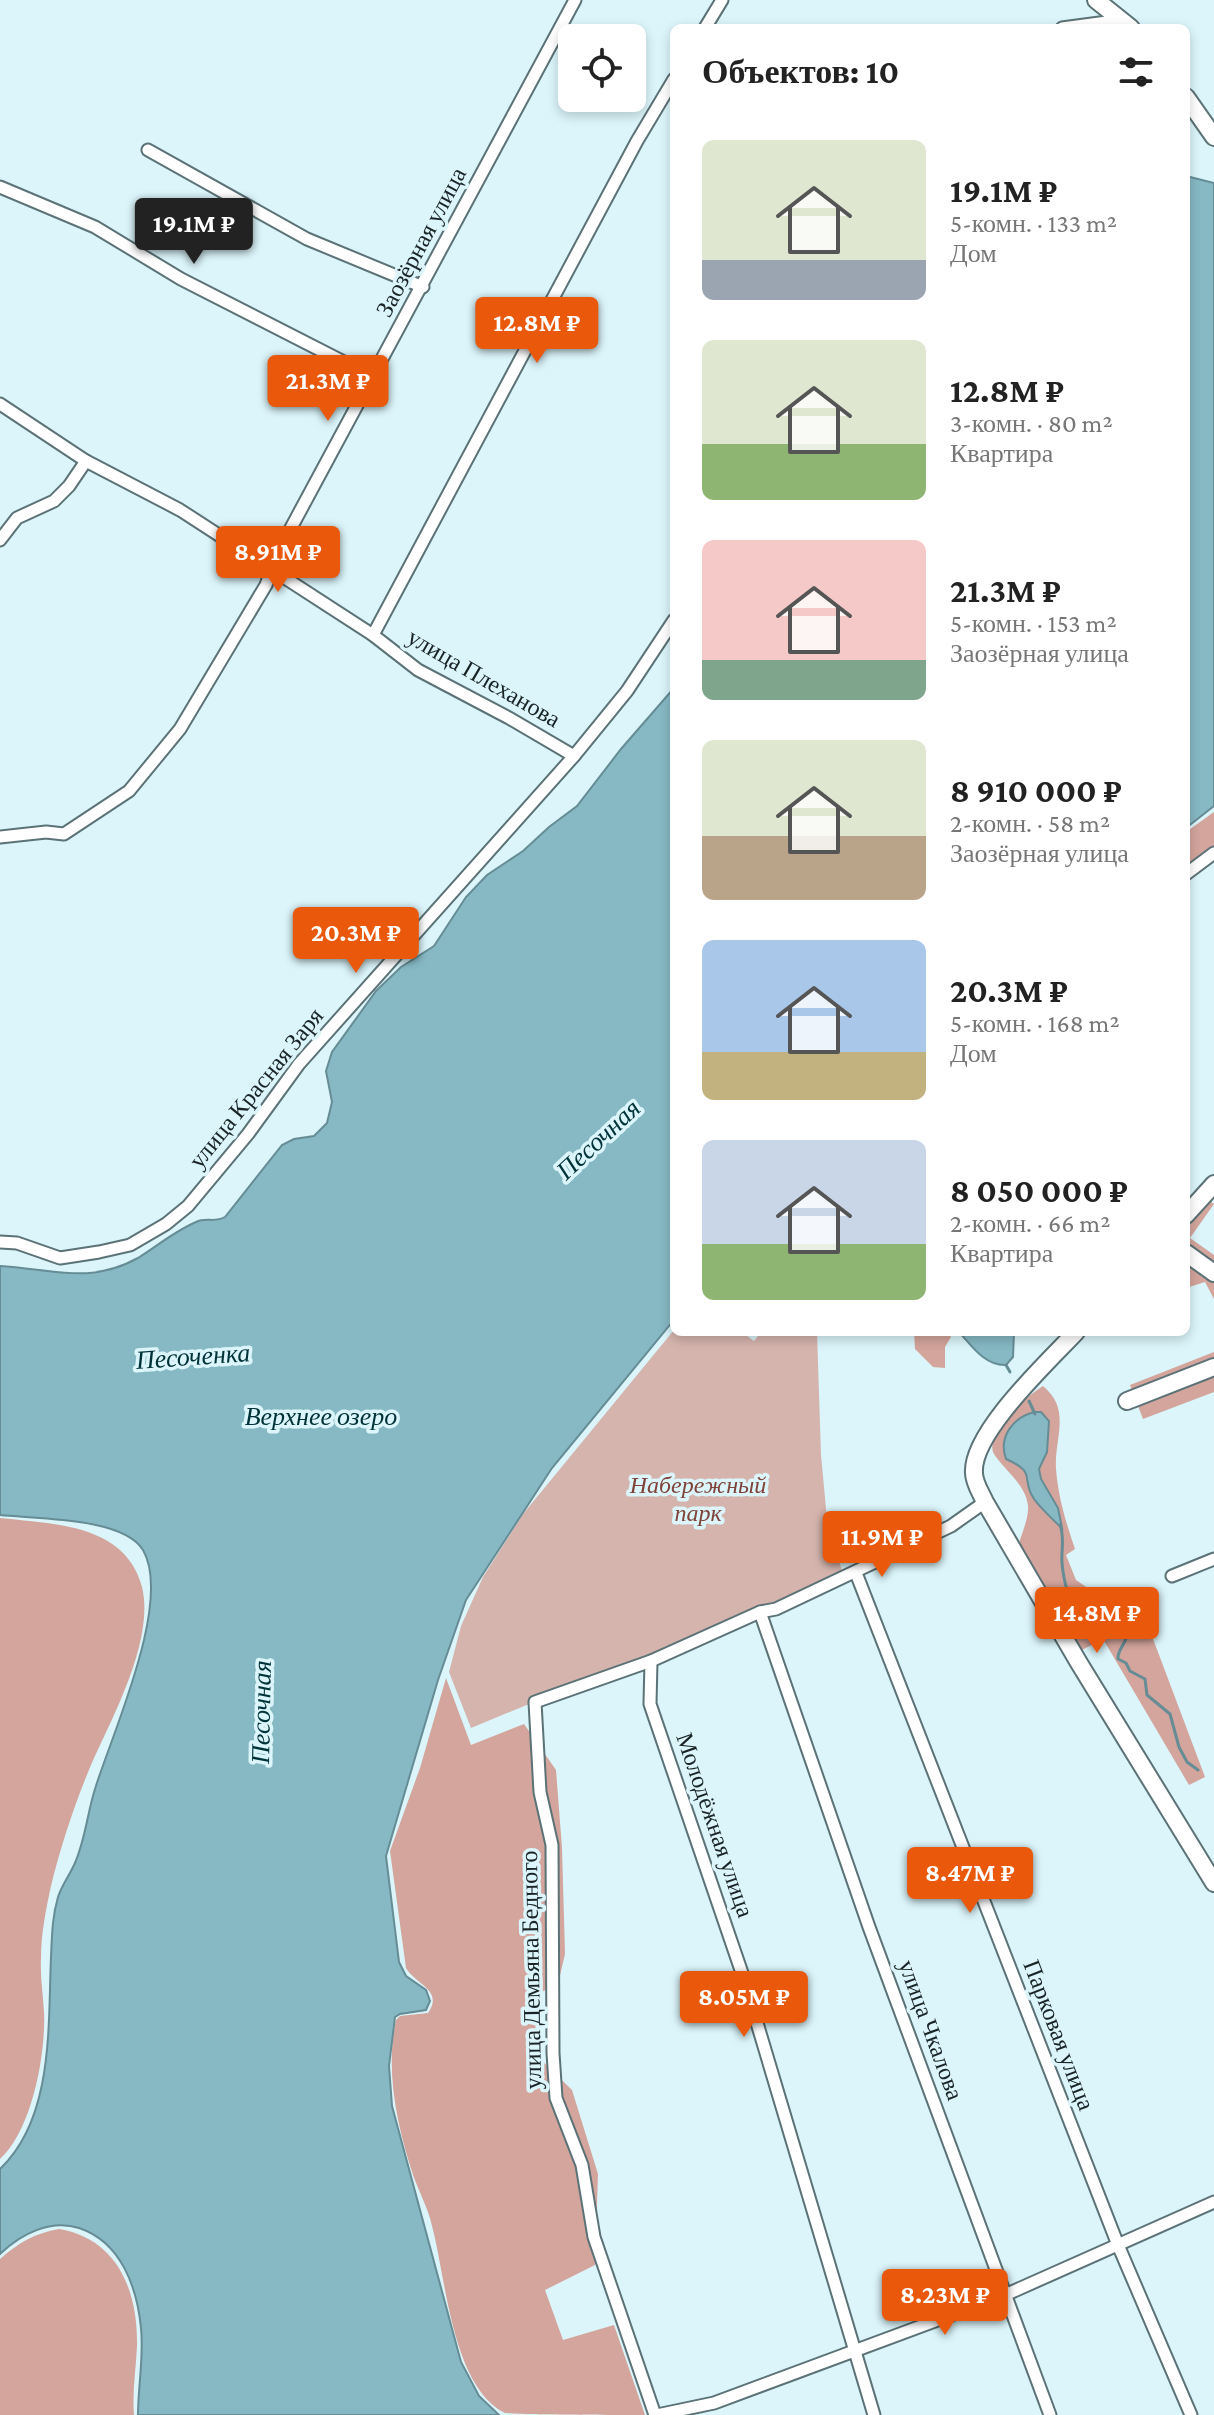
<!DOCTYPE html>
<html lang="ru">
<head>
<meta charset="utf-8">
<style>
	body { margin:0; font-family:"Crimson Pro",serif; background:#f6f6f6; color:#222; height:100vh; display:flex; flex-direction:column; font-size:30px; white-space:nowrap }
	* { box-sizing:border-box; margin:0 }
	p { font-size:26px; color:#767676 }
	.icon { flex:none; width:44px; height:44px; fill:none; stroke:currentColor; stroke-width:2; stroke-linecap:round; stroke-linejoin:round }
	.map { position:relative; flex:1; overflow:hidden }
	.side { position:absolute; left:670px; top:24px; width:520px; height:1312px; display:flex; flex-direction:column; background:#fff; border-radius:12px; box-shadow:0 4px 12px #0003 }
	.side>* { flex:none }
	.fabs { position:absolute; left:558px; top:24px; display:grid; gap:16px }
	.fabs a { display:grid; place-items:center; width:88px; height:88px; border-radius:12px; background:#fff; box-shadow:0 4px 12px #0003; font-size:40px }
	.price { position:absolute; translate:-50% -68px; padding:0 18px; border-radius:8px; background:#ea580c; color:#fff; font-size:26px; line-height:52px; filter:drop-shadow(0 2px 4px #0008) }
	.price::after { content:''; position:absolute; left:50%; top:48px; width:24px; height:18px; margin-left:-12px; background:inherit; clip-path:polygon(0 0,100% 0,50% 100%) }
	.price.on { background:#222; color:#fff }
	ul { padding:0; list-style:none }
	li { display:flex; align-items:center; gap:24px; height:200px; padding:0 32px }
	li span { display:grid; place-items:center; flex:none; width:224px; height:160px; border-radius:12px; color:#555 }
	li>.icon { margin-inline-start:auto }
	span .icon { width:96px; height:96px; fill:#fffc; stroke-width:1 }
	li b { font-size:34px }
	h2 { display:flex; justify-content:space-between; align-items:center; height:96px; padding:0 32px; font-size:34px }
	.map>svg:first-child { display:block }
</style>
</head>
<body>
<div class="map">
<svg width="1214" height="2415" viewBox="0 0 1214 2415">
	<rect width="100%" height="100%" fill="#dbf5fa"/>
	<polygon fill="#d5b4ad" points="674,1330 674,1332 742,1332 754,1341 761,1332 817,1332 821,1455 827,1519 842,1571 773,1603 471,1728 449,1672 461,1626 483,1577 523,1514"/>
	<g fill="#d3a59c">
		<polygon points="1214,812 1214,846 1186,865 1186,832"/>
		<polygon points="1207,1199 1214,1204 1190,1238 1214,1255 1214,1299 1205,1282 1186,1288 1186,1223"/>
		<polygon points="914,1332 948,1332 951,1337 945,1347 945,1368 933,1367 915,1349"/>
		<polygon points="1214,1352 1214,1392 1143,1419 1130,1385"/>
		<path d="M1043,1386c29,24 11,52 13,83 2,27 10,54 19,80l-9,6 10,25 50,34 15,-7 64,170 -16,8 -86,-146 -21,11 -63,-107c3,-10 10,-26 9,-37 -2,-22 -24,-36 -34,-52 -11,-18 35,-60 49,-68z"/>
		<path d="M0,1518c52,6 125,5 142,69 13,53 -30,131 -51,178 -16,38 -30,80 -40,121 -5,23 -10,48 -10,72 -1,18 2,36 3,54 2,42 -12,118 -44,147z"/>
		<path d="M446,1678l25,67 53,-21 32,46 6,78 3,106 -7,30 -23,11 1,60 36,35 26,84 -3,91 -50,25 18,50 51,-15 31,90c-23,0 -127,0 -140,-2 -53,-26 -59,-135 -73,-187 -4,-18 -13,-34 -19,-51 -16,-50 -28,-103 -17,-155l4,-4 28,-3c16,-23 -12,-28 -22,-45l-16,-117 30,-83z"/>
		<path d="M59,2229c59,10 79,62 78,117 -1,23 -5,46 -3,69h-134v-156c18,-16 35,-26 59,-30z"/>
	</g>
	<g fill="#86b9c4" stroke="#668c95" stroke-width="2">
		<polygon points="1186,176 1214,183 1214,806 1186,828"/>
		<path d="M674,688v632l-122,148 -86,132 -28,80 -52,176 13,106 7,14 20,14 4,11 -4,9 -26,4 -5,3 -6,49 3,40 69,256 18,34 20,19h-361c0,-29 6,-58 3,-87 -4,-41 -20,-86 -62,-100 -29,-9 -58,6 -79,26v-85c54,-51 48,-144 51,-212 1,-21 1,-39 7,-60 4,-12 11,-21 16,-32 11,-23 13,-51 21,-76 16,-53 78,-187 48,-239 -20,-33 -107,-31 -143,-35v-249c52,3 89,19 138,-8 19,-12 37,-27 58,-36 10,-5 19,1 29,-5l57,-72 12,-6 20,-3 13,-13 5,-21 -6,-31 6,-19 44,-61 25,-24 33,-21 32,-49 21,-22 36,-24 26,-24 28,-21 44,-57z"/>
		<path d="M959,1332h55l-1,25 -7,8c-21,1 -34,-19 -47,-33z"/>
		<path d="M1035,1412h6l8,9 -2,31 -8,17 2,10 17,29 4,20c-7,-6 -23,-22 -28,-29 -14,-21 4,-26 -28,-40 -8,-22 7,-42 29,-47z"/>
	</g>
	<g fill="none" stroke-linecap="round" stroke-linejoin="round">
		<g stroke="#668c95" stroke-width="3">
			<polyline points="1006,1365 1010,1372"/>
			<polyline points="1029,1401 1035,1414"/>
			<path d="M1060,1525c5,13 1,24 2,38 1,12 7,45 17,52 15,13 26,-3 46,13 6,14 -8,19 -7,31l8,4 4,8 15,8 2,16 23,19 9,33 8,15 11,8"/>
		</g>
		<defs>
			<g id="street">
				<polyline points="705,28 722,0"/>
				<polyline points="1062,28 1122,20"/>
				<polyline points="148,150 307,239 423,287"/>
				<polyline points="0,187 95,227 181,279 373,377"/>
				<polyline points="0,404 86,461 180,510 373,635 418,670 509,718 574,756"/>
				<polyline points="0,540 17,518 54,501 69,486 86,461"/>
				<polyline points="373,635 637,141 674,79"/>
				<polyline points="0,837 46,832 64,834 129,791 180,729 266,585 277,554 575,0"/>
				<polyline points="1186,874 1214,853"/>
				<polyline points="0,1242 17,1243 60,1258 99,1252 130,1245 166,1224 188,1206 248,1134 299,1064 574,756 627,691 674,620"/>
				<polyline points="856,1573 1118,2245 1191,2415"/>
				<polyline points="1172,1576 1214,1559"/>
				<polyline points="760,1612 869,1927 1050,2415"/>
				<polyline points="651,1661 650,1704 743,1976 874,2415"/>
				<polyline points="655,2415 594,2237 582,2165 556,2098 553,2053 552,1845 540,1792 535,1702 651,1661 760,1612 776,1609 951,1526 985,1502"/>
				<polyline points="657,2415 714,2403 1005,2295 1214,2202"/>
			</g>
			<g id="secondary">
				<polyline points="1096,0 1131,28"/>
				<polyline points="1186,97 1214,137"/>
				<polyline points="1186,1215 1214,1184"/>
				<polyline points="1186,1253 1214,1273"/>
				<path d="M1076,1332c-27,29 -105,101 -102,141 0,10 7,20 11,29l94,161 135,220"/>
				<polyline points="1127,1401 1214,1367"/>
			</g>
		</defs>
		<use href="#street" stroke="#5b7276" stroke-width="15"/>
		<use href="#secondary" stroke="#5b7276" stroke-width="20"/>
		<use href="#street" stroke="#fff" stroke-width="11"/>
		<use href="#secondary" stroke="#fff" stroke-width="16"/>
	</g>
	<g text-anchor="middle" stroke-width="7" stroke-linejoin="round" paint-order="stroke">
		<g font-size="24" fill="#1a2426" stroke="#dbf5fa">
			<text transform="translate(421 242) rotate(-62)" y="8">Заозёрная улица</text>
			<text transform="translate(484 678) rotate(30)" y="8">улица Плеханова</text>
			<text transform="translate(256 1088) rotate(-51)" y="8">улица Красная Заря</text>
			<text transform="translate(715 1825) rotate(71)" y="8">Молодёжная улица</text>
			<text transform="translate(531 1970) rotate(-91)" y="8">улица Демьяна Бедного</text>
			<text transform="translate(931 2030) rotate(70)" y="8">улица Чкалова</text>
			<text transform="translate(1059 2035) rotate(69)" y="8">Парковая улица</text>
		</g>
		<g font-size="24" font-style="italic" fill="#804339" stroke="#dbf5fa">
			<text x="698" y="1493">Набережный<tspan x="698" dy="28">парк</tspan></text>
		</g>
		<g font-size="26" font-style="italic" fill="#003239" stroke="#dbf5fa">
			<text transform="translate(598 1139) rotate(-43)" y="9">Песочная</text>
			<text transform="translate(193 1356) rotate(-4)" y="9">Песоченка</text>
			<text x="321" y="1425">Верхнее озеро</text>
			<text transform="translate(261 1712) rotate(-89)" y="9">Песочная</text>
		</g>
	</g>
</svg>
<div class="fabs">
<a><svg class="icon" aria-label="locate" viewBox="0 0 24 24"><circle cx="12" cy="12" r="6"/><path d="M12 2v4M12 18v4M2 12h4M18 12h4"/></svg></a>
</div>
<b class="price on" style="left:194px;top:266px">19.1M ₽</b>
<b class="price" style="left:537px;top:365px">12.8M ₽</b>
<b class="price" style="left:328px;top:423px">21.3M ₽</b>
<b class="price" style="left:278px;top:594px">8.91M ₽</b>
<b class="price" style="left:356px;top:975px">20.3M ₽</b>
<b class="price" style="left:882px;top:1579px">11.9M ₽</b>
<b class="price" style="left:1097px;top:1655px">14.8M ₽</b>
<b class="price" style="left:970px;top:1915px">8.47M ₽</b>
<b class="price" style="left:744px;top:2039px">8.05M ₽</b>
<b class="price" style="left:945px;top:2337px">8.23M ₽</b>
<section class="side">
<h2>Объектов: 10<svg class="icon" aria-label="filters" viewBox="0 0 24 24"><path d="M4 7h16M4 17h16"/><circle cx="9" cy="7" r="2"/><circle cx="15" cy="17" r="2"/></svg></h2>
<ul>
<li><span style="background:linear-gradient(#dfe7d0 75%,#9aa5b1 0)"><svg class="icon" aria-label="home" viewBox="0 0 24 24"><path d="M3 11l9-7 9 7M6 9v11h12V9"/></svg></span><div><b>19.1M ₽</b><p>5-комн. · 133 m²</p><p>Дом</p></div></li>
<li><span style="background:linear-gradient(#dfe7d0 65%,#8fb573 0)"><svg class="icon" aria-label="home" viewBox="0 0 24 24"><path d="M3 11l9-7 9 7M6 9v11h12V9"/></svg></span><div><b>12.8M ₽</b><p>3-комн. · 80 m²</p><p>Квартира</p></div></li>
<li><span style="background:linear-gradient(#f6c9c9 75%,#7fa58c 0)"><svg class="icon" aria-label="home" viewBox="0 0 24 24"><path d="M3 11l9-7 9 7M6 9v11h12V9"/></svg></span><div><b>21.3M ₽</b><p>5-комн. · 153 m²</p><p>Заозёрная улица</p></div></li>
<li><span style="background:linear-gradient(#dfe7d0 60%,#b9a48a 0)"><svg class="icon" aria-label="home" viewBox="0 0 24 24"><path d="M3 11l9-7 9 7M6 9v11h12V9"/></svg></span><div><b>8 910 000 ₽</b><p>2-комн. · 58 m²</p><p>Заозёрная улица</p></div></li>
<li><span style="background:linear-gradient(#a9c7e8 70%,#c2b280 0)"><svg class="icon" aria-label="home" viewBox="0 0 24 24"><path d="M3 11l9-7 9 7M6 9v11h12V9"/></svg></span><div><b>20.3M ₽</b><p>5-комн. · 168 m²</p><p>Дом</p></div></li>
<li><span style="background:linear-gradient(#c9d6e8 65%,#8fb573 0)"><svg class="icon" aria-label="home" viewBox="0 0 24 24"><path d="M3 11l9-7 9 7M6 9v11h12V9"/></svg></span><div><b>8 050 000 ₽</b><p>2-комн. · 66 m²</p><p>Квартира</p></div></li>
</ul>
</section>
</div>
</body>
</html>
